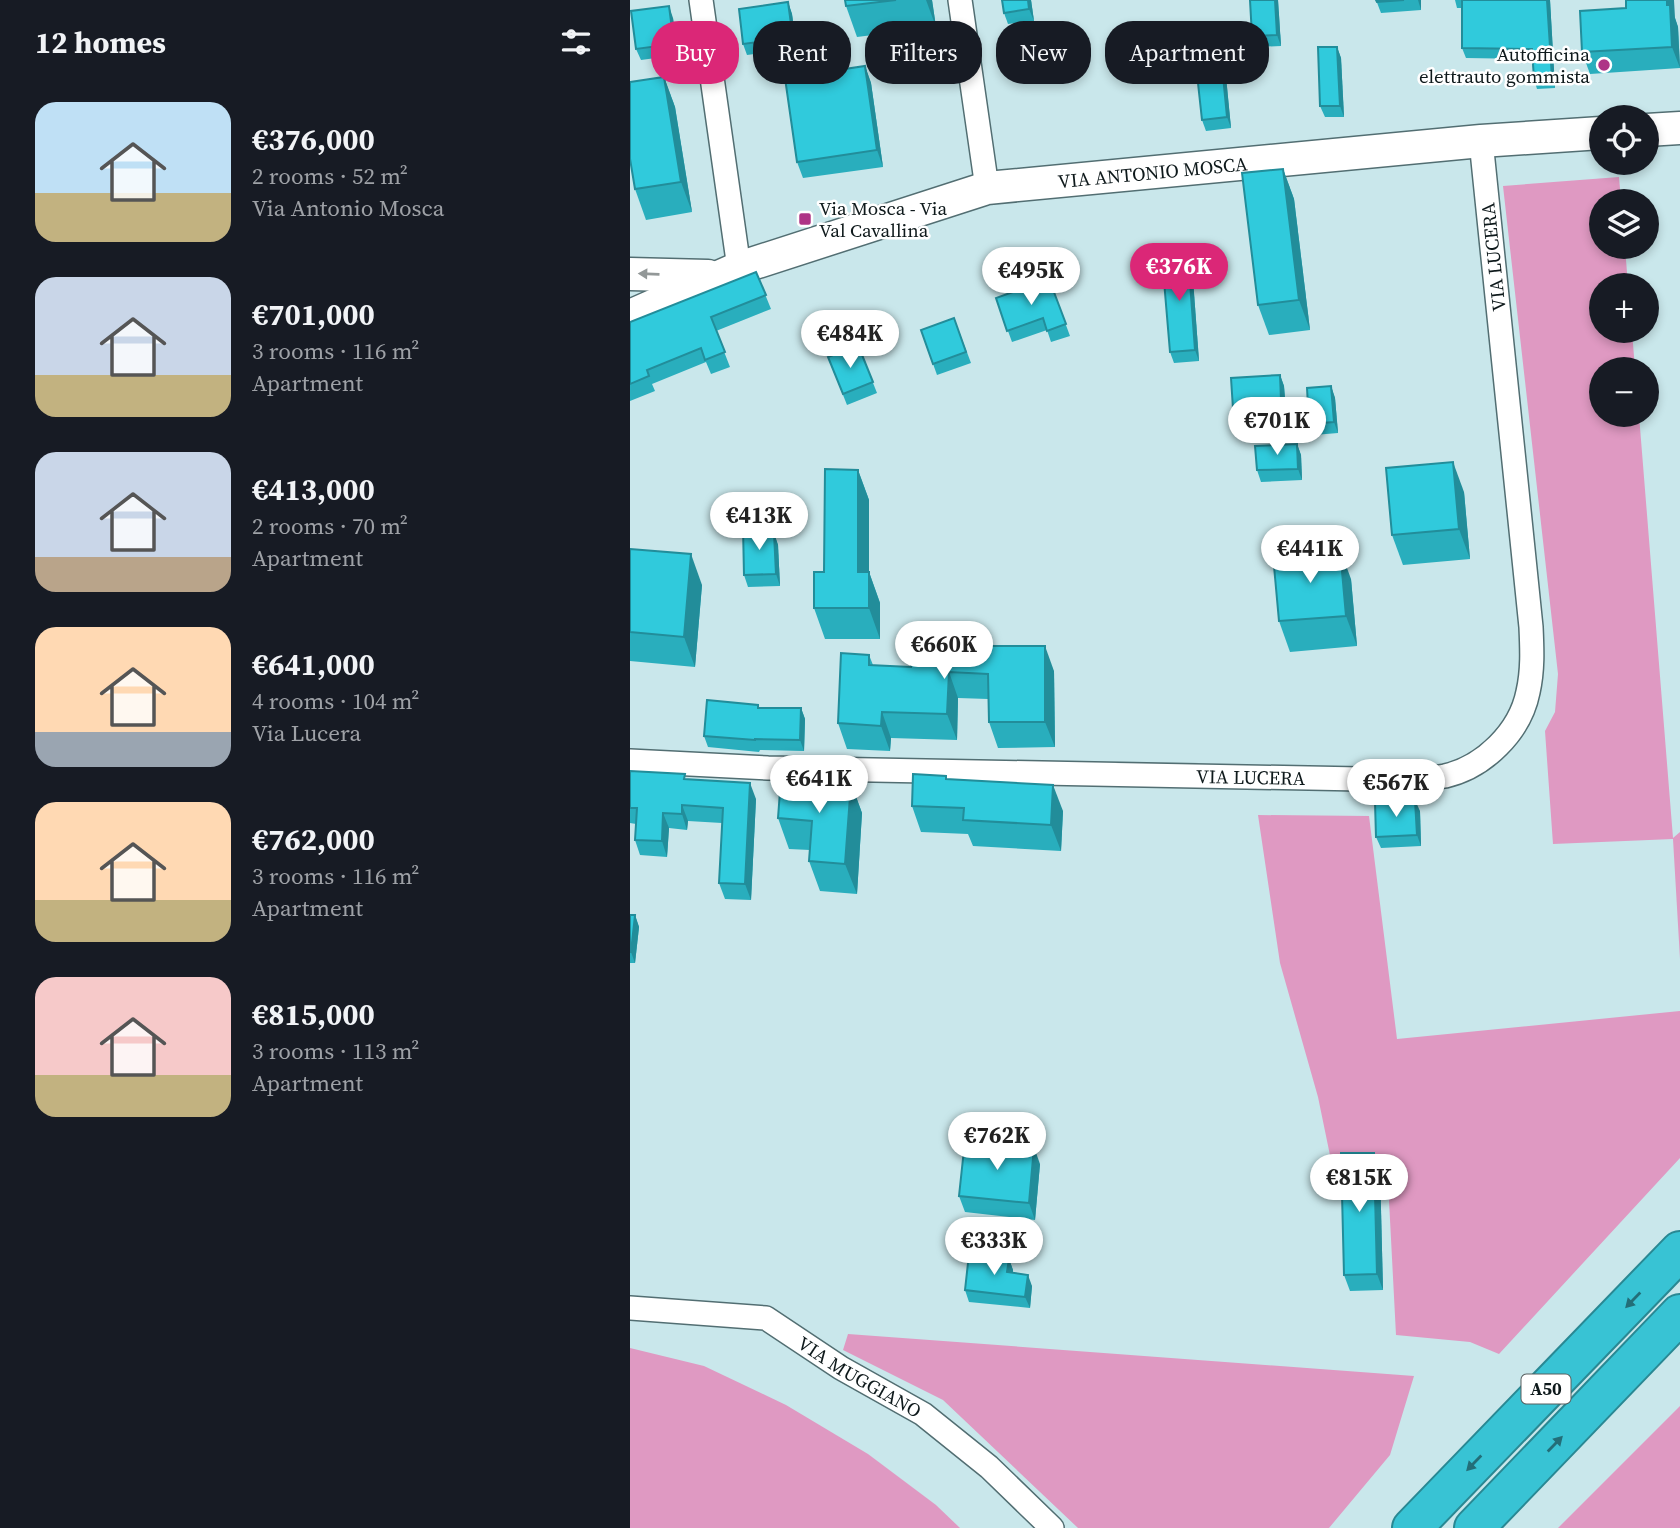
<!DOCTYPE html>
<html lang="en">
<head>
<meta charset="utf-8">
<style>
	body { margin:0; font-family:"Source Serif 4",serif; background:#20242c; color:#f1f3f6; height:100vh; display:flex; flex-direction:column; font-size:26px; white-space:nowrap }
	* { box-sizing:border-box; margin:0 }
	p { font-size:23px; color:#9ea1a6 }
	.icon { flex:none; width:38px; height:38px; fill:none; stroke:currentColor; stroke-width:2; stroke-linecap:round; stroke-linejoin:round }
	.map { position:relative; flex:1; overflow:hidden }
	.panel { display:flex; flex-direction:column; background:#171b24; width:630px }
	.panel>* { flex:none }
	.banner { position:absolute; left:21px; top:21px; width:665px; height:63px; display:flex; gap:14px }
	.controls { position:absolute; left:959px; top:105px; display:grid; gap:14px }
	.controls a { display:grid; place-items:center; width:70px; height:70px; border-radius:50%; background:#171b24; box-shadow:0 4px 10px #0003; font-size:35px }
	.price { position:absolute; translate:-50% -60px; padding:0 16px; border-radius:24px; background:#fff; color:#222; font-size:23px; line-height:46px; filter:drop-shadow(0 2px 4px #0008) }
	.price::after { content:''; position:absolute; left:50%; top:42px; width:21px; height:16px; margin-left:-10px; background:inherit; clip-path:polygon(0 0,100% 0,50% 100%) }
	.price.on { background:#db2777; color:#fff }
	ul { padding:0; list-style:none }
	li { display:flex; align-items:center; gap:21px; height:175px; padding:0 35px }
	li span { display:grid; place-items:center; flex:none; width:196px; height:140px; border-radius:21px; color:#555 }
	li>.icon { margin-inline-start:auto }
	span .icon { width:84px; height:84px; fill:#fffc; stroke-width:1 }
	li b { font-size:30px }
	h2 { display:flex; justify-content:space-between; align-items:center; height:84px; padding:0 35px; font-size:30px }
	.pill { padding:0 24px; border-radius:28px; background:#171b24; box-shadow:0 4px 10px #0003; font-size:24px; line-height:63px }
	.pill.on { background:#db2777; color:#fff }
	main { display:flex; flex:1; min-height:0 }
	.map>svg:first-child { display:block }
</style>
</head>
<body>
<main>
<section class="panel">
<h2>12 homes<svg class="icon" aria-label="filters" viewBox="0 0 24 24"><path d="M4 7h16M4 17h16"/><circle cx="9" cy="7" r="2"/><circle cx="15" cy="17" r="2"/></svg></h2>
<ul>
<li><span style="background:linear-gradient(#bfe0f5 65%,#c2b280 0)"><svg class="icon" aria-label="home" viewBox="0 0 24 24"><path d="M3 11l9-7 9 7M6 9v11h12V9"/></svg></span><div><b>€376,000</b><p>2 rooms · 52 m²</p><p>Via Antonio Mosca</p></div></li>
<li><span style="background:linear-gradient(#c9d6e8 70%,#c2b280 0)"><svg class="icon" aria-label="home" viewBox="0 0 24 24"><path d="M3 11l9-7 9 7M6 9v11h12V9"/></svg></span><div><b>€701,000</b><p>3 rooms · 116 m²</p><p>Apartment</p></div></li>
<li><span style="background:linear-gradient(#c9d6e8 75%,#b9a48a 0)"><svg class="icon" aria-label="home" viewBox="0 0 24 24"><path d="M3 11l9-7 9 7M6 9v11h12V9"/></svg></span><div><b>€413,000</b><p>2 rooms · 70 m²</p><p>Apartment</p></div></li>
<li><span style="background:linear-gradient(#ffd9b3 75%,#9aa5b1 0)"><svg class="icon" aria-label="home" viewBox="0 0 24 24"><path d="M3 11l9-7 9 7M6 9v11h12V9"/></svg></span><div><b>€641,000</b><p>4 rooms · 104 m²</p><p>Via Lucera</p></div></li>
<li><span style="background:linear-gradient(#ffd9b3 70%,#c2b280 0)"><svg class="icon" aria-label="home" viewBox="0 0 24 24"><path d="M3 11l9-7 9 7M6 9v11h12V9"/></svg></span><div><b>€762,000</b><p>3 rooms · 116 m²</p><p>Apartment</p></div></li>
<li><span style="background:linear-gradient(#f6c9c9 70%,#c2b280 0)"><svg class="icon" aria-label="home" viewBox="0 0 24 24"><path d="M3 11l9-7 9 7M6 9v11h12V9"/></svg></span><div><b>€815,000</b><p>3 rooms · 113 m²</p><p>Apartment</p></div></li>
</ul>
</section>
<div class="map">
<svg width="1050" height="1528" viewBox="0 0 1050 1528">
	<rect width="100%" height="100%" fill="#c9e7eb"/>
	<g fill="#df99c2">
		<polygon points="989,177 991,201 971,201 971,247 995,247 998,285 971,285 971,331 1002,331 1005,369 971,369 971,415 1009,415 1043,838 1050,832 1050,959 1043,839 923,844 915,731 925,712 928,674 873,186"/>
		<polygon points="628,815 739,816 767,1039 1050,1011 1050,1158 869,1354 840,1342 766,1335 757,1162 702,1165 688,1097 650,963"/>
		<polygon points="218,1334 784,1376 760,1455 699,1528 448,1528 313,1400 213,1350"/>
		<polygon points="0,1348 74,1366 156,1405 238,1454 306,1505 330,1528 0,1528"/>
		<polygon points="1050,1406 1050,1528 928,1528"/>
	</g>
	<g fill="none" stroke-linecap="round" stroke-linejoin="round">
		<defs>
			<g id="street">
				<polyline points="71,0 109,268"/>
				<polyline points="330,0 357,188"/>
				<path id="s1" d="M0,761l138,7 644,12c11,-2 22,-2 33,-4 39,-9 75,-44 83,-84 5,-22 4,-43 3,-65l-50,-486"/>
				<path id="s2" d="M0,1308l136,10 75,50 82,46 66,53 63,61"/>
			</g>
			<g id="secondary">
				<polyline points="1017,130 1050,128"/>
				<polyline points="0,274 78,276"/>
				<path id="s3" d="M0,316l109,-48 248,-80 494,-47 120,-8"/>
			</g>
			<g id="highway">
				<polyline points="782,1528 1050,1251"/>
				<polyline points="844,1528 1050,1314"/>
			</g>
		</defs>
		<use href="#street" stroke="#526e72" stroke-width="26"/>
		<use href="#secondary" stroke="#526e72" stroke-width="35"/>
		<use href="#highway" stroke="#298893" stroke-width="42"/>
		<use href="#street" stroke="#fff" stroke-width="23"/>
		<use href="#secondary" stroke="#fff" stroke-width="32"/>
		<use href="#highway" stroke="#38c3d4" stroke-width="38"/>
	</g>
	<g fill="#29aebd">
		<polygon points="215,0 302,0 306,27 227,37 216,6"/>
		<polygon points="372,0 401,0 404,21 378,24 374,13"/>
		<polygon points="648,0 651,46 626,47 622,36"/>
		<polygon points="746,0 791,0 791,10 751,13"/>
		<polygon points="825,0 920,0 925,88 907,89 904,79 902,59 836,58 832,48 832,8 827,8"/>
		<polygon points="158,2 162,14 165,36 154,37 156,50 117,55 113,44"/>
		<polygon points="996,8 1045,18 1048,27 1050,68 960,74 952,52"/>
		<polygon points="43,18 48,55 11,60 6,49"/>
		<polygon points="593,46 601,128 576,131 572,120"/>
		<polygon points="707,47 711,58 714,117 695,117 690,106"/>
		<polygon points="235,66 241,83 253,167 173,178 167,162"/>
		<polygon points="34,77 45,107 62,212 16,220 5,189"/>
		<polygon points="653,169 664,199 680,330 639,335 628,305"/>
		<polygon points="558,255 562,266 569,361 544,363 540,352"/>
		<polygon points="126,272 141,309 86,331 100,367 81,374 76,362 22,384 25,391 0,401 0,322"/>
		<polygon points="419,279 440,336 421,342 417,330 382,342 366,298"/>
		<polygon points="324,318 341,363 307,375 291,330"/>
		<polygon points="228,345 247,393 217,405 198,357"/>
		<polygon points="650,375 654,386 656,412 633,413 634,433 608,435 604,424"/>
		<polygon points="701,386 705,398 708,433 684,435 679,424"/>
		<polygon points="667,444 671,455 672,480 631,482 627,470"/>
		<polygon points="228,470 239,500 239,572 250,603 250,639 195,639 184,608 194,572"/>
		<polygon points="834,492 840,559 773,565 762,535"/>
		<polygon points="144,533 148,545 150,586 118,587 114,575 134,534"/>
		<polygon points="0,549 72,585 65,667 0,661"/>
		<polygon points="721,579 727,646 660,652 649,621"/>
		<polygon points="336,636 340,646 424,671 425,747 368,748 359,722 358,699 328,698 327,740 261,738 260,751 217,749 208,723 239,655 243,665 281,667"/>
		<polygon points="128,705 129,708 171,708 175,719 174,751 130,750 129,752 78,747 74,736"/>
		<polygon points="0,771 56,779 126,799 121,900 95,899 89,883 92,823 58,821 57,830 39,828 37,857 10,855 5,840 6,824 0,823"/>
		<polygon points="316,776 317,779 433,811 431,851 343,846 338,834 291,832 282,806"/>
		<polygon points="221,783 232,813 227,894 190,891 179,861 180,850 159,849 148,818"/>
		<polygon points="790,811 791,846 751,848 746,837"/>
		<polygon points="0,915 5,915 9,927 5,963 0,963"/>
		<polygon points="744,1153 750,1169 753,1290 720,1291 714,1275"/>
		<polygon points="410,1164 405,1220 335,1212 329,1196"/>
		<polygon points="379,1259 383,1270 383,1273 402,1286 400,1308 339,1302 335,1290"/>
	</g>
	<g fill="#228d9a">
		<polygon points="296,0 302,0 306,27"/>
		<polygon points="398,0 401,0 404,21 399,9"/>
		<polygon points="645,0 648,0 651,46 647,35"/>
		<polygon points="788,0 791,0 791,10"/>
		<polygon points="917,0 920,0 925,88 922,78"/>
		<polygon points="1037,0 1044,0 1045,18 1048,27 1050,68 1042,47"/>
		<polygon points="158,2 162,14 165,36 161,24"/>
		<polygon points="39,6 43,18 48,55 44,44"/>
		<polygon points="150,26 154,37 156,50 152,39"/>
		<polygon points="589,34 593,46 601,128 597,117"/>
		<polygon points="707,47 711,58 714,117 710,106"/>
		<polygon points="235,66 241,83 253,167 247,150"/>
		<polygon points="34,77 45,107 62,212 51,182"/>
		<polygon points="653,169 664,199 680,330 669,300"/>
		<polygon points="558,255 562,266 569,361 565,350"/>
		<polygon points="650,375 654,386 656,412 651,400"/>
		<polygon points="701,386 705,398 708,433 704,422"/>
		<polygon points="629,401 633,413 634,433 630,422"/>
		<polygon points="667,444 671,455 672,480 668,469"/>
		<polygon points="823,462 834,492 840,559 829,529"/>
		<polygon points="228,470 239,500 239,603 228,572"/>
		<polygon points="144,533 148,545 150,586 146,574"/>
		<polygon points="710,549 721,579 727,646 716,616"/>
		<polygon points="61,554 72,585 65,667 54,637"/>
		<polygon points="239,572 250,603 250,639 239,608"/>
		<polygon points="415,646 424,671 425,747 415,722"/>
		<polygon points="319,672 328,698 327,740 317,714"/>
		<polygon points="171,708 175,719 174,751 170,740"/>
		<polygon points="252,712 261,738 260,751 251,726"/>
		<polygon points="120,783 126,799 121,900 115,884"/>
		<polygon points="221,783 232,813 227,894 215,864"/>
		<polygon points="423,785 433,811 431,851 421,825"/>
		<polygon points="785,800 790,811 791,846 787,835"/>
		<polygon points="52,805 58,821 57,830 52,814"/>
		<polygon points="33,813 39,828 37,857 32,841"/>
		<polygon points="5,915 9,927 5,963 1,952"/>
		<polygon points="404,1147 410,1164 405,1220 399,1203"/>
		<polygon points="744,1153 750,1169 753,1290 747,1274"/>
		<polygon points="379,1259 383,1270 381,1284 377,1272"/>
		<polygon points="398,1275 402,1286 400,1308 395,1297"/>
	</g>
	<g fill="#30cadc" stroke="#228d9a" stroke-width="2">
		<polygon points="215,0 266,0 216,6"/>
		<polygon points="372,0 398,0 399,9 374,13"/>
		<polygon points="620,0 645,0 647,35 622,36"/>
		<polygon points="746,0 774,0 747,2"/>
		<polygon points="832,0 917,0 922,78 904,79 902,49 832,48"/>
		<polygon points="996,0 1037,0 1037,5 1040,5 1042,47 952,52 950,11 996,8"/>
		<polygon points="158,2 161,24 150,26 152,39 113,44 109,9"/>
		<polygon points="39,6 44,44 6,49 1,11"/>
		<polygon points="589,34 597,117 572,120 563,37"/>
		<polygon points="688,47 707,47 710,106 690,106"/>
		<polygon points="235,66 247,150 167,162 155,78"/>
		<polygon points="34,77 51,182 5,189 0,159 0,82"/>
		<polygon points="653,169 669,300 628,305 612,173"/>
		<polygon points="558,255 565,350 540,352 532,257"/>
		<polygon points="126,272 136,295 81,317 95,352 75,360 71,348 17,370 19,376 0,384 0,322"/>
		<polygon points="419,279 436,324 417,331 413,318 377,331 366,298"/>
		<polygon points="324,318 336,352 303,364 291,330"/>
		<polygon points="228,345 243,382 213,394 198,357"/>
		<polygon points="650,375 651,400 629,401 630,422 604,424 601,378"/>
		<polygon points="701,386 704,422 679,424 677,388"/>
		<polygon points="667,444 668,469 627,470 625,446"/>
		<polygon points="823,462 829,529 762,535 756,468"/>
		<polygon points="195,469 228,470 228,572 239,572 239,608 184,608 184,572 194,572"/>
		<polygon points="131,526 132,534 144,533 146,574 114,575 113,527"/>
		<polygon points="0,549 61,554 54,637 0,632"/>
		<polygon points="710,549 716,616 649,621 643,555"/>
		<polygon points="283,634 336,636 336,646 415,646 415,722 359,722 358,674 319,672 317,714 252,712 251,726 208,723 211,653 239,655 239,665 281,667"/>
		<polygon points="77,700 128,705 128,708 171,708 170,740 125,739 125,740 74,736"/>
		<polygon points="0,771 55,774 54,779 120,783 115,884 89,883 93,808 52,805 52,814 33,813 32,841 5,840 7,808 0,808"/>
		<polygon points="283,774 316,776 316,779 423,785 421,825 333,820 334,808 282,806"/>
		<polygon points="151,778 221,783 215,864 179,861 182,821 148,818"/>
		<polygon points="785,800 787,835 746,837 745,802"/>
		<polygon points="0,915 5,915 1,952 0,952"/>
		<polygon points="335,1140 404,1147 399,1203 329,1196"/>
		<polygon points="711,1153 744,1153 747,1274 714,1275"/>
		<polygon points="339,1254 379,1259 377,1272 398,1275 395,1297 335,1290"/>
	</g>
	<defs><path id="oneway-solid" d="M-6-.8H1V-3.2L6.5 0L1 3.2V.8H-6Z" transform="scale(1.75)"/></defs>
	<use fill="#939898" href="#oneway-solid" transform="translate(19 274) rotate(-178)"/>
	<g fill="#236e78">
		<use href="#oneway-solid" transform="translate(1003 1300) rotate(134)"/>
		<use href="#oneway-solid" transform="translate(925 1444) rotate(-46)"/>
		<use href="#oneway-solid" transform="translate(844 1463) rotate(134)"/>
	</g>
	<g fill="#ae3486" stroke="#fff" stroke-width="2.5">
		<circle cx="974" cy="65" r="7"/>
		<rect x="168" y="212" width="14" height="14" rx="3.5"/>
	</g>
	<g text-anchor="middle" stroke-width="5" stroke-linejoin="round" paint-order="stroke">
		<rect fill="#fff" stroke="#565e5f" stroke-width="2" x="891.5" y="1374.5" width="49" height="29" rx="5"/>
		<g font-size="18" font-weight="bold" fill="#0e191b">
			<text x="916" y="1395">A50</text>
		</g>
		<g font-size="19" fill="#0e191b" stroke="#fff" text-anchor="end">
			<text x="960" y="61">Autofficina<tspan x="960" dy="22">elettrauto gommista</tspan></text>
			<text x="189" y="215" text-anchor="start">Via Mosca - Via<tspan x="189" dy="22">Val Cavallina</tspan></text>
		</g>
		<g font-size="19" fill="#0e191b" stroke="#fff">
			<text dy="7" stroke="none"><textPath href="#s3" startOffset="546">VIA ANTONIO MOSCA</textPath></text>
			<text transform="translate(863 257) rotate(-96)" y="7">VIA LUCERA</text>
			<text dy="7" stroke="none"><textPath href="#s1" startOffset="621">VIA LUCERA</textPath></text>
			<text dy="7" stroke="none"><textPath href="#s2" startOffset="247">VIA MUGGIANO</textPath></text>
		</g>
	</g>
</svg>
<div class="controls">
<a><svg class="icon" aria-label="locate" viewBox="0 0 24 24"><circle cx="12" cy="12" r="6"/><path d="M12 2v4M12 18v4M2 12h4M18 12h4"/></svg></a>
<a><svg class="icon" aria-label="layers" viewBox="0 0 24 24"><path d="M12 4l9 5-9 5-9-5zM3 14l9 5 9-5"/></svg></a>
<a>+</a>
<a>−</a>
</div>
<b class="price on" style="left:549px;top:303px">€376K</b>
<b class="price" style="left:401px;top:307px">€495K</b>
<b class="price" style="left:220px;top:370px">€484K</b>
<b class="price" style="left:647px;top:457px">€701K</b>
<b class="price" style="left:129px;top:552px">€413K</b>
<b class="price" style="left:680px;top:585px">€441K</b>
<b class="price" style="left:314px;top:681px">€660K</b>
<b class="price" style="left:189px;top:815px">€641K</b>
<b class="price" style="left:766px;top:819px">€567K</b>
<b class="price" style="left:367px;top:1172px">€762K</b>
<b class="price" style="left:729px;top:1214px">€815K</b>
<b class="price" style="left:364px;top:1277px">€333K</b>
<div class="banner">
<a class="pill on">Buy</a>
<a class="pill">Rent</a>
<a class="pill">Filters</a>
<a class="pill">New</a>
<a class="pill">Apartment</a>
</div>
</div>
</main>
</body>
</html>
